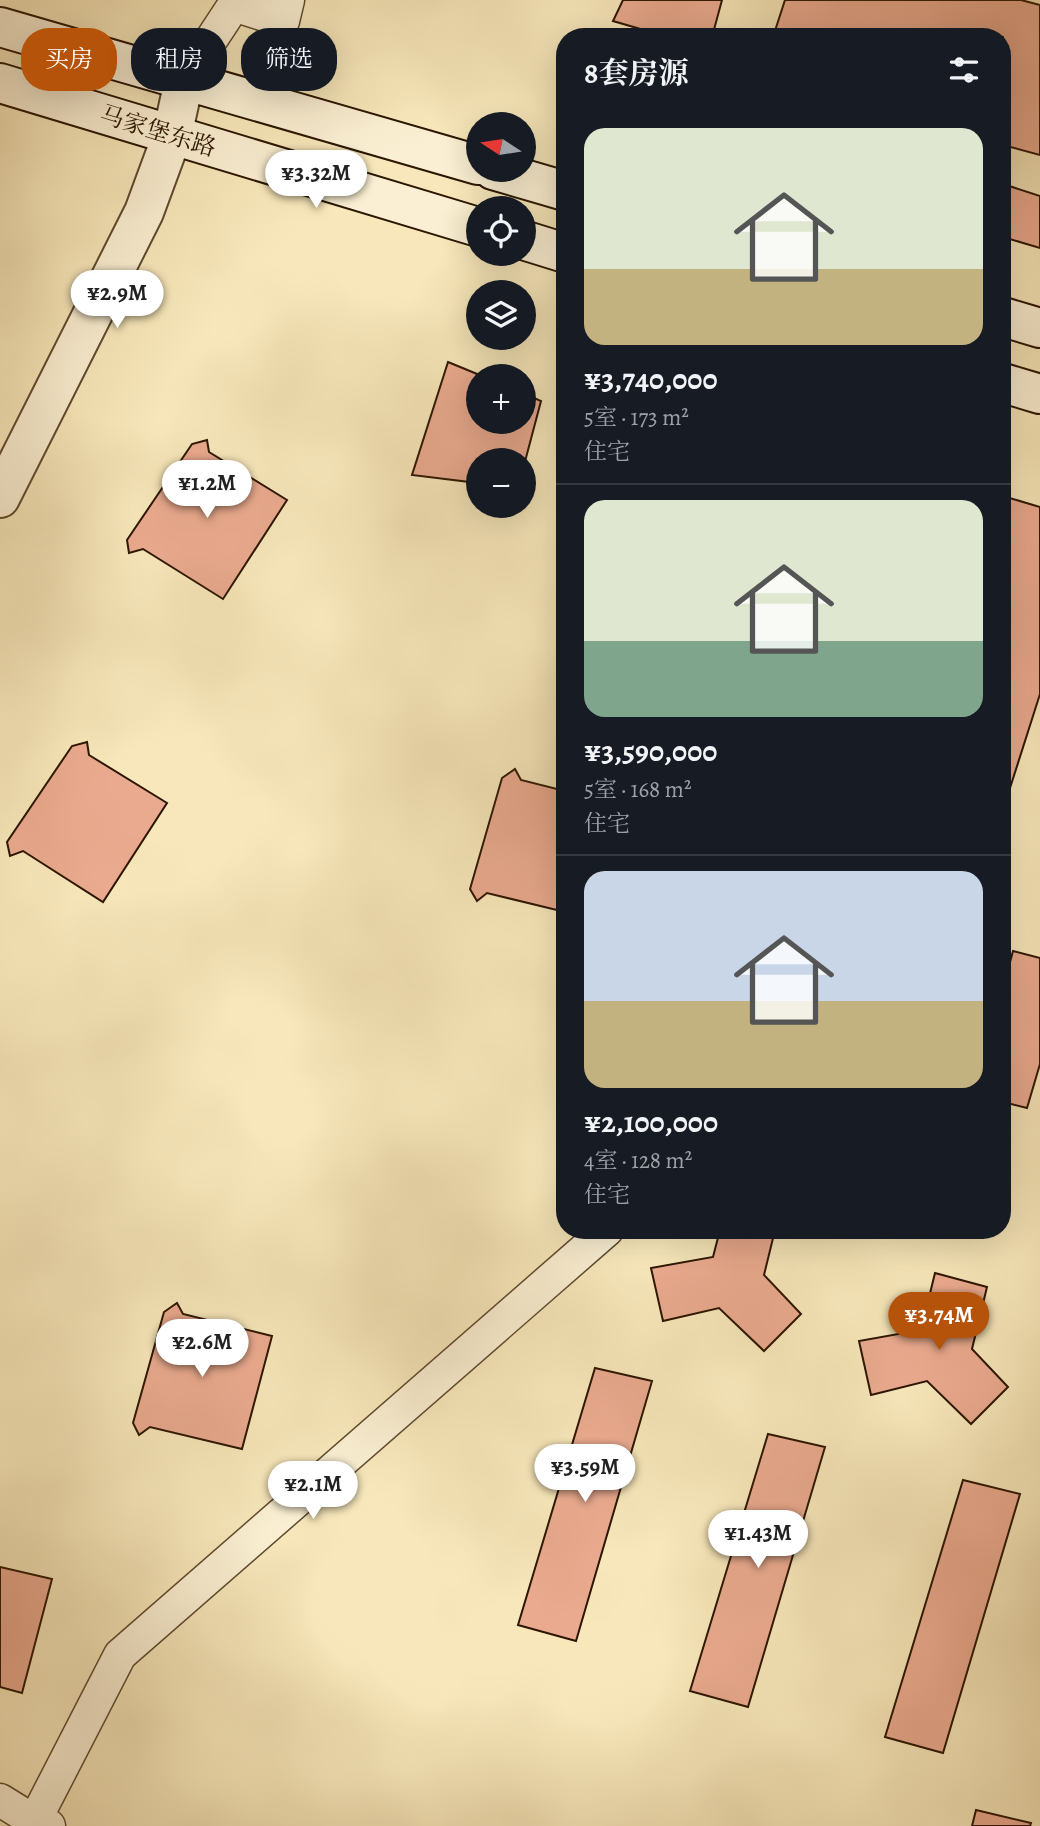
<!DOCTYPE html>
<html lang="zh">
<head>
<meta charset="utf-8">
<style>
	body { margin:0; font-family:Alegreya,"Noto Serif SC",serif; background:#20242c; color:#f1f3f6; height:100vh; display:flex; flex-direction:column; font-size:26px; white-space:nowrap }
	* { box-sizing:border-box; margin:0 }
	p { font-size:23px; color:#9ea1a6 }
	.icon { flex:none; width:38px; height:38px; fill:none; stroke:currentColor; stroke-width:2; stroke-linecap:round; stroke-linejoin:round }
	.map { position:relative; flex:1; overflow:hidden }
	.drawer { position:absolute; left:556px; top:28px; width:455px; height:1211px; display:flex; flex-direction:column; background:#171b24; border-radius:28px; box-shadow:0 7px 28px #0002 }
	.drawer>* { flex:none }
	.hud { position:absolute; left:21px; top:28px; width:430px; height:63px; display:flex; gap:14px }
	.needle { width:46px; rotate:282deg }
	.tools { position:absolute; left:466px; top:112px; display:grid; gap:14px }
	.tools a { display:grid; place-items:center; width:70px; height:70px; border-radius:50%; background:#171b24; box-shadow:0 7px 28px #0002; font-size:35px }
	.price { position:absolute; translate:-50% -60px; padding:0 16px; border-radius:24px; background:#fff; color:#222; font-size:23px; line-height:46px; filter:drop-shadow(0 2px 4px #0008) }
	.price::after { content:''; position:absolute; left:50%; top:42px; width:21px; height:16px; margin-left:-10px; background:inherit; clip-path:polygon(0 0,100% 0,50% 100%) }
	.price.current { background:#b45309; color:#fff }
	ul { padding:0; list-style:none }
	li { display:grid; align-content:center; gap:14px; height:371px; padding:0 28px }
	li+li { border-top:2px solid #363941 }
	li span { display:grid; place-items:center; height:217px; border-radius:21px; color:#555 }
	li>.icon { margin-inline-start:auto }
	span .icon { width:126px; height:126px; fill:#fffc; stroke-width:1 }
	li b { font-size:30px }
	h2 { display:flex; justify-content:space-between; align-items:center; height:84px; padding:0 28px; font-size:30px }
	.tag { padding:0 24px; border-radius:28px; background:#171b24; box-shadow:0 7px 28px #0002; font-size:24px; line-height:63px }
	.tag.current { background:#b45309; color:#fff }
	.map>svg:first-child { display:block }
</style>
</head>
<body>
<div class="map">
<svg width="1040" height="1826" viewBox="0 0 1040 1826">
	<rect width="100%" height="100%" fill="#f7e7ba"/>
	<filter id="stains"><feTurbulence type="fractalNoise" baseFrequency=".00286" numOctaves="4"/><feColorMatrix values="0 0 0 0 .2 0 0 0 0 .09 0 0 0 0 .02 0 0 0 .5 -.17"/></filter>
	<radialGradient id="worn" r=".72"><stop offset=".6" stop-color="#630" stop-opacity="0"/><stop offset="1" stop-color="#630" stop-opacity=".3"/></radialGradient>
	<g fill="#eaaa8f" stroke="#2d1600" stroke-width="2">
		<polygon points="623,0 722,0 712,37 668,37 613,21"/>
		<polygon points="785,0 1021,0 1040,5 1040,155 1003,145 1003,37 773,37"/>
		<polygon points="1003,184 1040,196 1040,248 1003,237"/>
		<polygon points="448,362 482,376 478,376 478,422 523,422 523,393 541,401 523,469 523,460 478,460 478,483 412,475"/>
		<polygon points="207,440 209,452 287,500 223,599 143,549 129,553 127,540 192,444"/>
		<polygon points="1003,496 1040,507 1040,694 1003,810"/>
		<polygon points="87,742 89,755 167,803 103,902 23,851 10,856 7,842 72,746"/>
		<polygon points="515,769 521,780 565,791 565,912 487,893 477,901 470,889 502,778"/>
		<polygon points="1013,951 1040,958 1040,1064 1027,1108 1003,1102 1003,988"/>
		<polygon points="720,1230 775,1230 764,1275 801,1314 764,1351 719,1308 663,1321 651,1268 713,1257"/>
		<polygon points="935,1273 987,1287 972,1349 1008,1387 971,1424 927,1381 871,1395 859,1341 921,1330"/>
		<polygon points="177,1303 183,1314 272,1336 242,1449 150,1427 139,1435 133,1423 164,1312"/>
		<polygon points="595,1368 652,1381 576,1641 518,1625"/>
		<polygon points="768,1434 825,1447 748,1707 690,1691"/>
		<polygon points="963,1480 1020,1494 943,1753 885,1737"/>
		<polygon points="0,1567 52,1579 22,1693 0,1687"/>
		<polygon points="976,1810 1031,1823 1030,1826 972,1826"/>
	</g>
	<g fill="none" stroke-linecap="round" stroke-linejoin="round">
		<defs>
			<g id="minor">
				<polyline points="234,5 283,21 288,0"/>
				<polyline points="184,81 234,5 235,0"/>
				<polyline points="0,1800 34,1821 49,1826"/>
				<polyline points="32,1826 120,1655 607,1230"/>
			</g>
			<polyline id="tertiary" points="0,498 144,212 172,136 184,81"/>
			<g id="secondary">
				<polyline points="0,27 478,165"/>
				<polyline points="0,83 478,227"/>
				<polyline points="493,170 565,191"/>
				<polyline points="523,240 565,253"/>
				<polyline points="1003,317 1040,328"/>
				<polyline points="1003,383 1040,394"/>
			</g>
		</defs>
		<use href="#minor" stroke="#604a2e" stroke-width="35"/>
		<use href="#tertiary" stroke="#604a2e" stroke-width="42"/>
		<use href="#secondary" stroke="#2d1600" stroke-width="42"/>
		<use href="#minor" stroke="#faefd2" stroke-width="32"/>
		<use href="#tertiary" stroke="#faefd2" stroke-width="38"/>
		<use href="#secondary" stroke="#faefd2" stroke-width="38"/>
	</g>
	<g text-anchor="middle" stroke-width="5" stroke-linejoin="round" paint-order="stroke">
		<g font-size="24" fill="#2d1600" stroke="#faefd2">
			<text transform="translate(158 131) rotate(17)" y="8">马家堡东路</text>
		</g>
	</g>
	<rect width="100%" height="100%" filter="url(#stains)"/>
	<rect width="100%" height="100%" fill="url(#worn)"/>
</svg>
<div class="tools">
<a><svg class="needle" viewBox="-14 -14 28 28"><path d="M0-13l5 13h-10z" fill="#e53935"/><path d="M0 13l5-13h-10z" fill="#9ea1a6"/></svg></a>
<a><svg class="icon" aria-label="locate" viewBox="0 0 24 24"><circle cx="12" cy="12" r="6"/><path d="M12 2v4M12 18v4M2 12h4M18 12h4"/></svg></a>
<a><svg class="icon" aria-label="layers" viewBox="0 0 24 24"><path d="M12 4l9 5-9 5-9-5zM3 14l9 5 9-5"/></svg></a>
<a>+</a>
<a>−</a>
</div>
<b class="price" style="left:316px;top:210px">¥3.32M</b>
<b class="price" style="left:117px;top:330px">¥2.9M</b>
<b class="price" style="left:207px;top:520px">¥1.2M</b>
<b class="price current" style="left:939px;top:1352px">¥3.74M</b>
<b class="price" style="left:202px;top:1379px">¥2.6M</b>
<b class="price" style="left:585px;top:1504px">¥3.59M</b>
<b class="price" style="left:313px;top:1521px">¥2.1M</b>
<b class="price" style="left:758px;top:1570px">¥1.43M</b>
<div class="hud">
<a class="tag current">买房</a>
<a class="tag">租房</a>
<a class="tag">筛选</a>
</div>
<section class="drawer">
<h2>8套房源<svg class="icon" aria-label="filters" viewBox="0 0 24 24"><path d="M4 7h16M4 17h16"/><circle cx="9" cy="7" r="2"/><circle cx="15" cy="17" r="2"/></svg></h2>
<ul>
<li><span style="background:linear-gradient(#dfe7d0 65%,#c2b280 0)"><svg class="icon" aria-label="home" viewBox="0 0 24 24"><path d="M3 11l9-7 9 7M6 9v11h12V9"/></svg></span><div><b>¥3,740,000</b><p>5室 · 173 m²</p><p>住宅</p></div></li>
<li><span style="background:linear-gradient(#dfe7d0 65%,#7fa58c 0)"><svg class="icon" aria-label="home" viewBox="0 0 24 24"><path d="M3 11l9-7 9 7M6 9v11h12V9"/></svg></span><div><b>¥3,590,000</b><p>5室 · 168 m²</p><p>住宅</p></div></li>
<li><span style="background:linear-gradient(#c9d6e8 60%,#c2b280 0)"><svg class="icon" aria-label="home" viewBox="0 0 24 24"><path d="M3 11l9-7 9 7M6 9v11h12V9"/></svg></span><div><b>¥2,100,000</b><p>4室 · 128 m²</p><p>住宅</p></div></li>
</ul>
</section>
</div>
</body>
</html>
